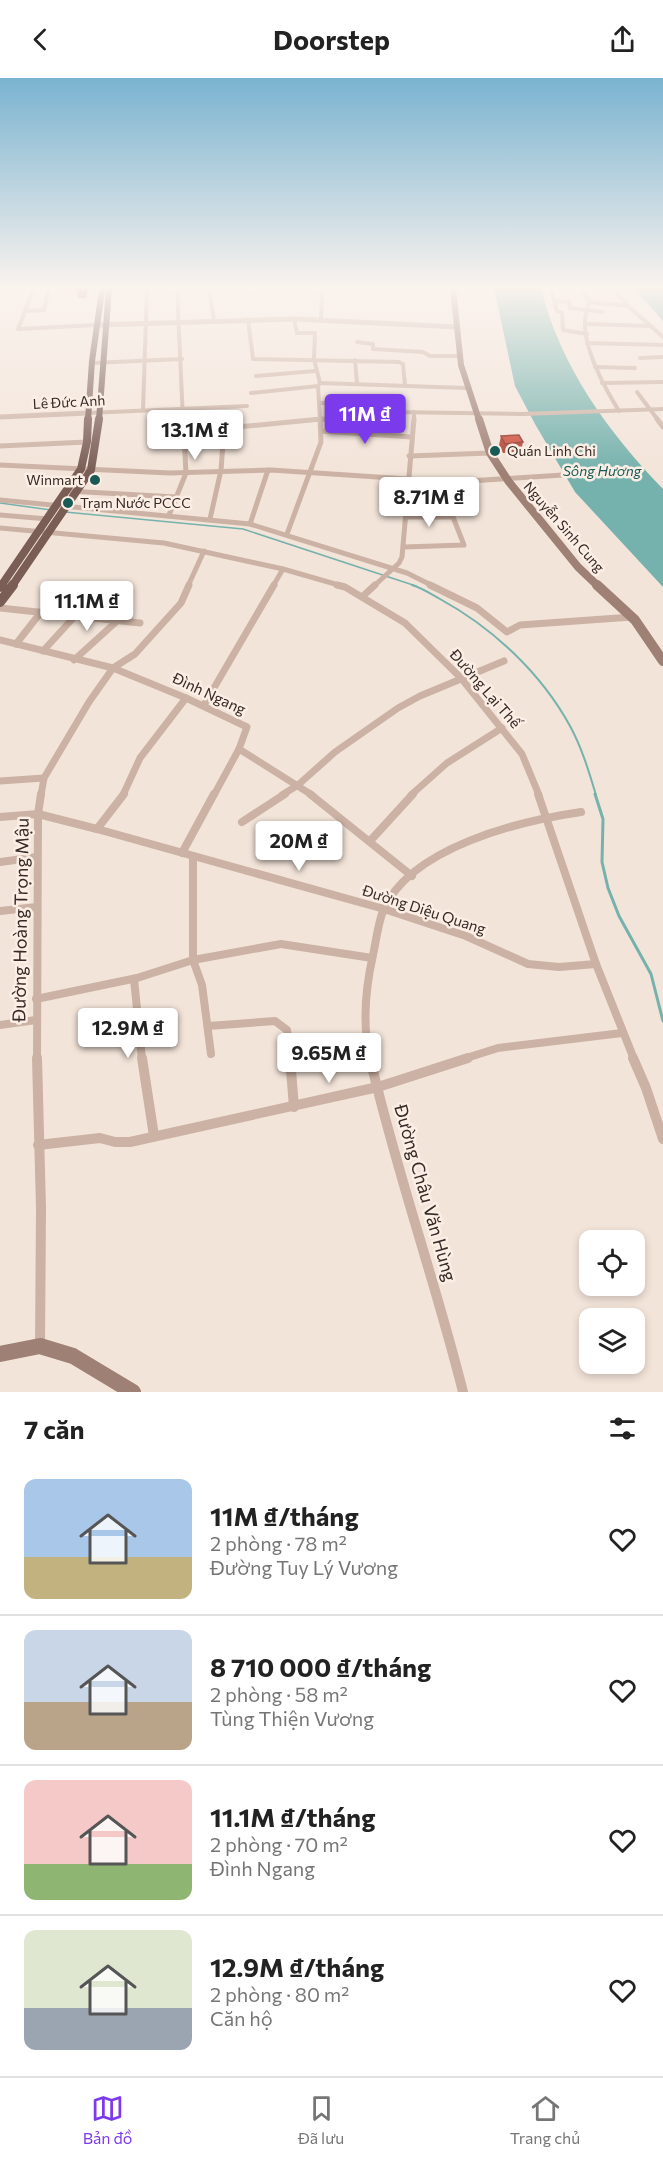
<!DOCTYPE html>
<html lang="vi">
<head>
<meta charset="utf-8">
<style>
	body { margin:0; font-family:Commissioner,sans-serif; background:#f2f2f2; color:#222; height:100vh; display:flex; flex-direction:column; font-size:22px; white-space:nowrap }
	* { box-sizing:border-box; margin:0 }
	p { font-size:20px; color:#767676 }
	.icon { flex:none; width:33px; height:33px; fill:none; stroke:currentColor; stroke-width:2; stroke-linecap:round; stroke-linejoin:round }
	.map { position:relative; height:1314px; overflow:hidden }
	.sheet { display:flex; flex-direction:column; background:#fff; flex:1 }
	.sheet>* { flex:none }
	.tools { position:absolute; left:579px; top:1152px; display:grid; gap:12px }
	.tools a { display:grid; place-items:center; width:66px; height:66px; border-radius:12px; background:#fff; box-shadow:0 3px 9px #0003; font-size:30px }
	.price { position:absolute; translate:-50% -51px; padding:0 14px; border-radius:6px; background:#fff; color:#222; font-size:20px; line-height:39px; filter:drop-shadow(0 2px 3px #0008) }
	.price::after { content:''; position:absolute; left:50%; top:36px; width:18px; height:14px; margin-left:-9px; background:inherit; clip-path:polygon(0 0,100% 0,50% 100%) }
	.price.selected { background:#7c3aed; color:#fff }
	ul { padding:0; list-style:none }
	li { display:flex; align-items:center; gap:18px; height:150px; padding:0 24px }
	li+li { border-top:2px solid #e0e0e0 }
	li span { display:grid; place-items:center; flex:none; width:168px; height:120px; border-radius:12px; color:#555 }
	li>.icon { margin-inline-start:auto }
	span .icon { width:72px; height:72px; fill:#fffc; stroke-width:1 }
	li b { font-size:26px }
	h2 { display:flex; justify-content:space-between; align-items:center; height:72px; padding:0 24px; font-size:26px }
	header { display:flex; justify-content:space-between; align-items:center; height:78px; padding:0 24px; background:#fff; font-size:27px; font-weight:700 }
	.dock { display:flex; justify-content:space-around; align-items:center; height:84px; border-top:2px solid #e0e0e0; background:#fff; font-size:16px; color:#767676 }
	.dock a { display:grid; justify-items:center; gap:3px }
	.dock .selected { color:#7c3aed }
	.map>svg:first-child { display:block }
</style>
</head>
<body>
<header><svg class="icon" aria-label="back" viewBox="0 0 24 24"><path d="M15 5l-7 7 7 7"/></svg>Doorstep<svg class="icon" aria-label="share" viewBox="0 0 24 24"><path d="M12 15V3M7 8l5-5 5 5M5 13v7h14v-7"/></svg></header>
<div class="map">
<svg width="663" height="1314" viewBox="0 0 663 1314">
	<rect width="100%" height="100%" fill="#f3e4d9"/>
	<g fill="#76b2ad">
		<path d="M494,210h47c19,78 67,144 122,201v98l-88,-95 -40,-68 -20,-38z"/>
		<polygon points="634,210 663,210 663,243"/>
	</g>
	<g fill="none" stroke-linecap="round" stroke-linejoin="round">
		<g stroke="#76b2ad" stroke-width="1.5">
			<polyline points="0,425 51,432"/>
			<polyline points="65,434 243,451 416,508"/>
		</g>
		<path stroke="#76b2ad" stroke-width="2" d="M412,507c10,3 19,9 28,14 53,29 101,74 130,127 12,22 19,46 26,69"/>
		<polyline stroke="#76b2ad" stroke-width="3" points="595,716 603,741 602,784 608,810 619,838 651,896 663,943"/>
		<g stroke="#ccb2a4" stroke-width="4">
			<polyline points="34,210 18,251 97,247"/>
			<polyline points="177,210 183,342"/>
			<polyline points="209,210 214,242"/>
			<polyline points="551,210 557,233 562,235 563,252 587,256"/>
			<polyline points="580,210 590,224"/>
			<polyline points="613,210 628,228 663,259"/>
			<polyline points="102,211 129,210"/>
			<polyline points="556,223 569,224 570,230 603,234"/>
			<path d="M590,224c-17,30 13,83 29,109"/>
			<polyline points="590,224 628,228"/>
			<polyline points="25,233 44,232 49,210"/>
			<polyline points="248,241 253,281 399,284 403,286 405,308"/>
			<polyline points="294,241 297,255 315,255 314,281 320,305 318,308 320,342"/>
			<polyline points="321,241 322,210"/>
			<polyline points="588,246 651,248"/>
			<polyline points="357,264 373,266 373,271 423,274 430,278 460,278"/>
			<polyline points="587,265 663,267"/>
			<polyline points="640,280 663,279"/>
			<polyline points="355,282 357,305"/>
			<polyline points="92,285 182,281"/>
			<polyline points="595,289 635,290"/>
			<polyline points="256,298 315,293"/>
			<polyline points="320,305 466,310"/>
			<polyline points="602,305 663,304"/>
			<polyline points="637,314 658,342"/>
			<polyline points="251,315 318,308"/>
			<polyline points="320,325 377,325 380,333 391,334 522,336 663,331"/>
			<polyline points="143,332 147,210"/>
			<polyline points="414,334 414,342"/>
			<polyline points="88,335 247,328"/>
			<polyline points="307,342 350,342"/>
			<polyline points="388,342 391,334"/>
		</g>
		<g stroke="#ccb2a4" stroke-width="5">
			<polyline points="657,341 663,349"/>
			<polyline points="321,353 411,359"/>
			<polyline points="185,354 321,341 387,344 388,341"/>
			<polyline points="0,368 87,364"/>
			<polyline points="409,378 490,375"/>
			<polyline points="0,387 170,395 271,392 453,404 563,397"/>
			<polyline points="68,413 176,419"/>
			<polyline points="0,422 250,446 407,495 433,508"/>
			<polyline points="0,437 48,441"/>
			<polyline points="169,437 186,395 183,341"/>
			<polyline points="210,441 221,392 224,351"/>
			<polyline points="250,446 268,392"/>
			<polyline points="0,450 164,465 283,491 342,508"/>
			<polyline points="287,456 321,364 320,341"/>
			<polyline points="404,469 464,467 453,439 406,439"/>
			<polyline points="188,508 204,473"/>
			<polyline points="273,508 283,491"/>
			<polyline points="374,508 399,485 402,479 414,341"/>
		</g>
		<g stroke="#ccb2a4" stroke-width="7">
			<polyline points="337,507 345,509 405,545 461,600 522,676 539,717"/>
			<polyline points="430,507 477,530 507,554 520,547 632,539"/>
			<polyline points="363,518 375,507"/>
			<polyline points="0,530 140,545"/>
			<polyline points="0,562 113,590 186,620 247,649 239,671 312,717"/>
			<polyline points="16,566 41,534"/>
			<polyline points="43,573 75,538"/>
			<polyline points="74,582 117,543"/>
			<polyline points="204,627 274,507"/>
			<polyline points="0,703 44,700"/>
			<polyline points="41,717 44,700 89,624 113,590 135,576 181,525 189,507"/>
			<polyline points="123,717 140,680 186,620"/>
			<polyline points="214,717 239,671"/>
			<polyline points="282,717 298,707 335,674 398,630 420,618 504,583"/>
			<polyline points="411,717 447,685 502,650"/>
		</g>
		<g stroke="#ccb2a4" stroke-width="8">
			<polyline points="310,716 412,798"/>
			<polyline points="538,716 596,886 634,981"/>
			<polyline points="0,739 38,736 97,751 384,831 466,858 528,886 559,889 596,886"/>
			<polyline points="242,744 285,716"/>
			<polyline points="97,751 124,716"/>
			<polyline points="371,762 413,716"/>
			<polyline points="182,775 214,716"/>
			<polyline points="193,778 193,882 202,907 211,976"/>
			<polyline points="0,784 37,779"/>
			<polyline points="0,833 37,829"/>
			<polyline points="134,901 142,981"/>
			<polyline points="36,921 137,900 193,882 281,866 372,880"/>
			<polyline points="0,947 36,942"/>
			<polyline points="208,948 275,943 287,952 290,981"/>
			<polyline points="37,981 38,736 41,716"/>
			<path d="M370,981c-8,-35 -5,-69 3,-104 3,-14 5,-31 10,-44 27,-64 137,-90 198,-99"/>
			<polyline points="463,981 498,970 622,955"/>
		</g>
		<g stroke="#ccb2a4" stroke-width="10">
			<polyline points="37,980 41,1130 40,1268"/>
			<polyline points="142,980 154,1058"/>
			<polyline points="290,980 294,1029"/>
			<path d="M370,980c26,113 65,222 93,334"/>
			<polyline points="633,980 646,1010 663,1061"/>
			<polyline points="38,1067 100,1060 115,1064 130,1064 378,1009 468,980"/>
		</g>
		<g stroke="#ccb2a4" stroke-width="5">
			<polyline points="97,247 294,241 457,249"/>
			<polyline points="0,339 88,335"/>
		</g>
		<polyline stroke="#9f8075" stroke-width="6" points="453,210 461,287 479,342"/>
		<polyline stroke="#9f8075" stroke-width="8" points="479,341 490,375 509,404 578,489 598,508"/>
		<polyline stroke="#9f8075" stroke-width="10" points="597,507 635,542 663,583"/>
		<polyline stroke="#9f8075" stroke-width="16" points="0,1276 40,1268 73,1278 133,1314"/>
		<g stroke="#7a5e56" stroke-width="6">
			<polyline points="88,342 92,283 102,212"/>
			<polyline points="99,342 109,210"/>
		</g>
		<g stroke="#7a5e56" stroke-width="8">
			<polyline points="1,508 81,391 87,364 88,341"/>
			<polyline points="12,508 91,392 99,341"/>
		</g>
		<g stroke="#7a5e56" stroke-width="10">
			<polyline points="0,509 2,507"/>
			<polyline points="0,524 13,507"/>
		</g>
	</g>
	<g fill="#b14334">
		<polygon points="76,210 88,211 86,220 78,220"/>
		<polygon points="501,358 523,364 521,373 503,375 499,367"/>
	</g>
	<polygon fill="#90372a" points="84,210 88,210 88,211 86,220"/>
	<polygon fill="#ce4e3c" stroke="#90372a" stroke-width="1.5" points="519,357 523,364 505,366 501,358"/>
	<linearGradient id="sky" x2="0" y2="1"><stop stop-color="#7ab3d0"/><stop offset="0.53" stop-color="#faf3ee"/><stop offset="1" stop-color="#faf3ee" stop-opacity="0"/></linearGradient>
	<rect width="663" height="394" fill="url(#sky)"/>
	<g fill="#195a57" stroke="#faeee5" stroke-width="2">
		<circle cx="495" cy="373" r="6"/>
		<circle cx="95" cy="402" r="6"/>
		<circle cx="68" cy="425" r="6"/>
	</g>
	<g text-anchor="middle" stroke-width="5" stroke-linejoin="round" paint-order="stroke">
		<g font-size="14" fill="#362926" stroke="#faeee5">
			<text transform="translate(69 324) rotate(-3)" y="5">Lê Đức Anh</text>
			<text transform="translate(564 449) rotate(49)" y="5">Nguyễn Sinh Cung</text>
		</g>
		<g font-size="14" fill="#362926" stroke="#faeee5" text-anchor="start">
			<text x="507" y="378">Quán Linh Chi</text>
			<text x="83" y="407" text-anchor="end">Winmart</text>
			<text x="80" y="430">Trạm Nước PCCC</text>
		</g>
		<g font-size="14" font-style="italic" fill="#195a57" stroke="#faeee5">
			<text x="602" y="398">Sông Hương</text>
		</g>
		<g font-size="15" fill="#362926" stroke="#faeee5">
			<text transform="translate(485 611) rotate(49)" y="5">Đường Lại Thế</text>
			<text transform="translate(209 616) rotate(25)" y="5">Đình Ngang</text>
			<text transform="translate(424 832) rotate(18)" y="5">Đường Diệu Quang</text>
		</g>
		<g font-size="18" fill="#362926" stroke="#faeee5">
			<text transform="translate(21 842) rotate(-89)" y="6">Đường Hoàng Trọng Mậu</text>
			<text transform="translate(425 1115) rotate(74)" y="6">Đường Châu Văn Hùng</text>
		</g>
	</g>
</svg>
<div class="tools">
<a><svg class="icon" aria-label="locate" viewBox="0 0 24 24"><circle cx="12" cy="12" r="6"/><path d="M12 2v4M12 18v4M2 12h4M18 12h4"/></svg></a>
<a><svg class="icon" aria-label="layers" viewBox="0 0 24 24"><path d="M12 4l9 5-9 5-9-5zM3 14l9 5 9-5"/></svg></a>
</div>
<b class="price selected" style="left:365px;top:367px">11M ₫</b>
<b class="price" style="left:195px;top:383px">13.1M ₫</b>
<b class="price" style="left:429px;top:450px">8.71M ₫</b>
<b class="price" style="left:87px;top:554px">11.1M ₫</b>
<b class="price" style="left:299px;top:794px">20M ₫</b>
<b class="price" style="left:128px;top:981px">12.9M ₫</b>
<b class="price" style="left:329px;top:1006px">9.65M ₫</b>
</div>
<section class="sheet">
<h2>7 căn<svg class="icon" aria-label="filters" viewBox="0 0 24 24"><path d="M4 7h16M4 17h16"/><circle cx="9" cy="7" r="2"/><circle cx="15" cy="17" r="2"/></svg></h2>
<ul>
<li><span style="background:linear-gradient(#a9c7e8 65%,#c2b280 0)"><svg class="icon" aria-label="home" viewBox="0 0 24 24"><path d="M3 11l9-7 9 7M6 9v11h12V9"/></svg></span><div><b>11M ₫/tháng</b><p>2 phòng · 78 m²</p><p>Đường Tuy Lý Vương</p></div><svg class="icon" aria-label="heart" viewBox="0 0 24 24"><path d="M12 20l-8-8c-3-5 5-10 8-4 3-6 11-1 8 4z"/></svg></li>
<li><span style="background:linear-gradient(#c9d6e8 60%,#b9a48a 0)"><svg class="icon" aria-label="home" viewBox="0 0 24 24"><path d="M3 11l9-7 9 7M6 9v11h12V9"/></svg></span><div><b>8 710 000 ₫/tháng</b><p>2 phòng · 58 m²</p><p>Tùng Thiện Vương</p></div><svg class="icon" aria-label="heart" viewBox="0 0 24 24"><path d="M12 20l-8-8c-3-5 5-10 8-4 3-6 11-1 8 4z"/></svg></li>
<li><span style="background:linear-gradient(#f6c9c9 70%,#8fb573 0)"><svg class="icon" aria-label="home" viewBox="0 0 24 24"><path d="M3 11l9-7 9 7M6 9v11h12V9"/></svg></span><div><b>11.1M ₫/tháng</b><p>2 phòng · 70 m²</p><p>Đình Ngang</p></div><svg class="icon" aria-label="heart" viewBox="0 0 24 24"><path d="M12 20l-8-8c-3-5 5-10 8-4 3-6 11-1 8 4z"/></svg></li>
<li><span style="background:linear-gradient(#dfe7d0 65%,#9aa5b1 0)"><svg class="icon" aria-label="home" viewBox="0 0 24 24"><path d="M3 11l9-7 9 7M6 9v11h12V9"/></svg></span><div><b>12.9M ₫/tháng</b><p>2 phòng · 80 m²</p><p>Căn hộ</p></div><svg class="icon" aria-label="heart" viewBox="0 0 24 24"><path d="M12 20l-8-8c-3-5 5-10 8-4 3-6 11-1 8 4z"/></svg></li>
</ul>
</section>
<nav class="dock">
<a class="selected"><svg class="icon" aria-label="map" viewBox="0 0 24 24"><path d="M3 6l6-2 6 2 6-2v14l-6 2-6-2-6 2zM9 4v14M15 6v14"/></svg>Bản đồ</a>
<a><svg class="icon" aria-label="saved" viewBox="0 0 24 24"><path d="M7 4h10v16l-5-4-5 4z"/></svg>Đã lưu</a>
<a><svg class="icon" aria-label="home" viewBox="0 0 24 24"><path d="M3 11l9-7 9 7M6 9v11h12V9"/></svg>Trang chủ</a>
</nav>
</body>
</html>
